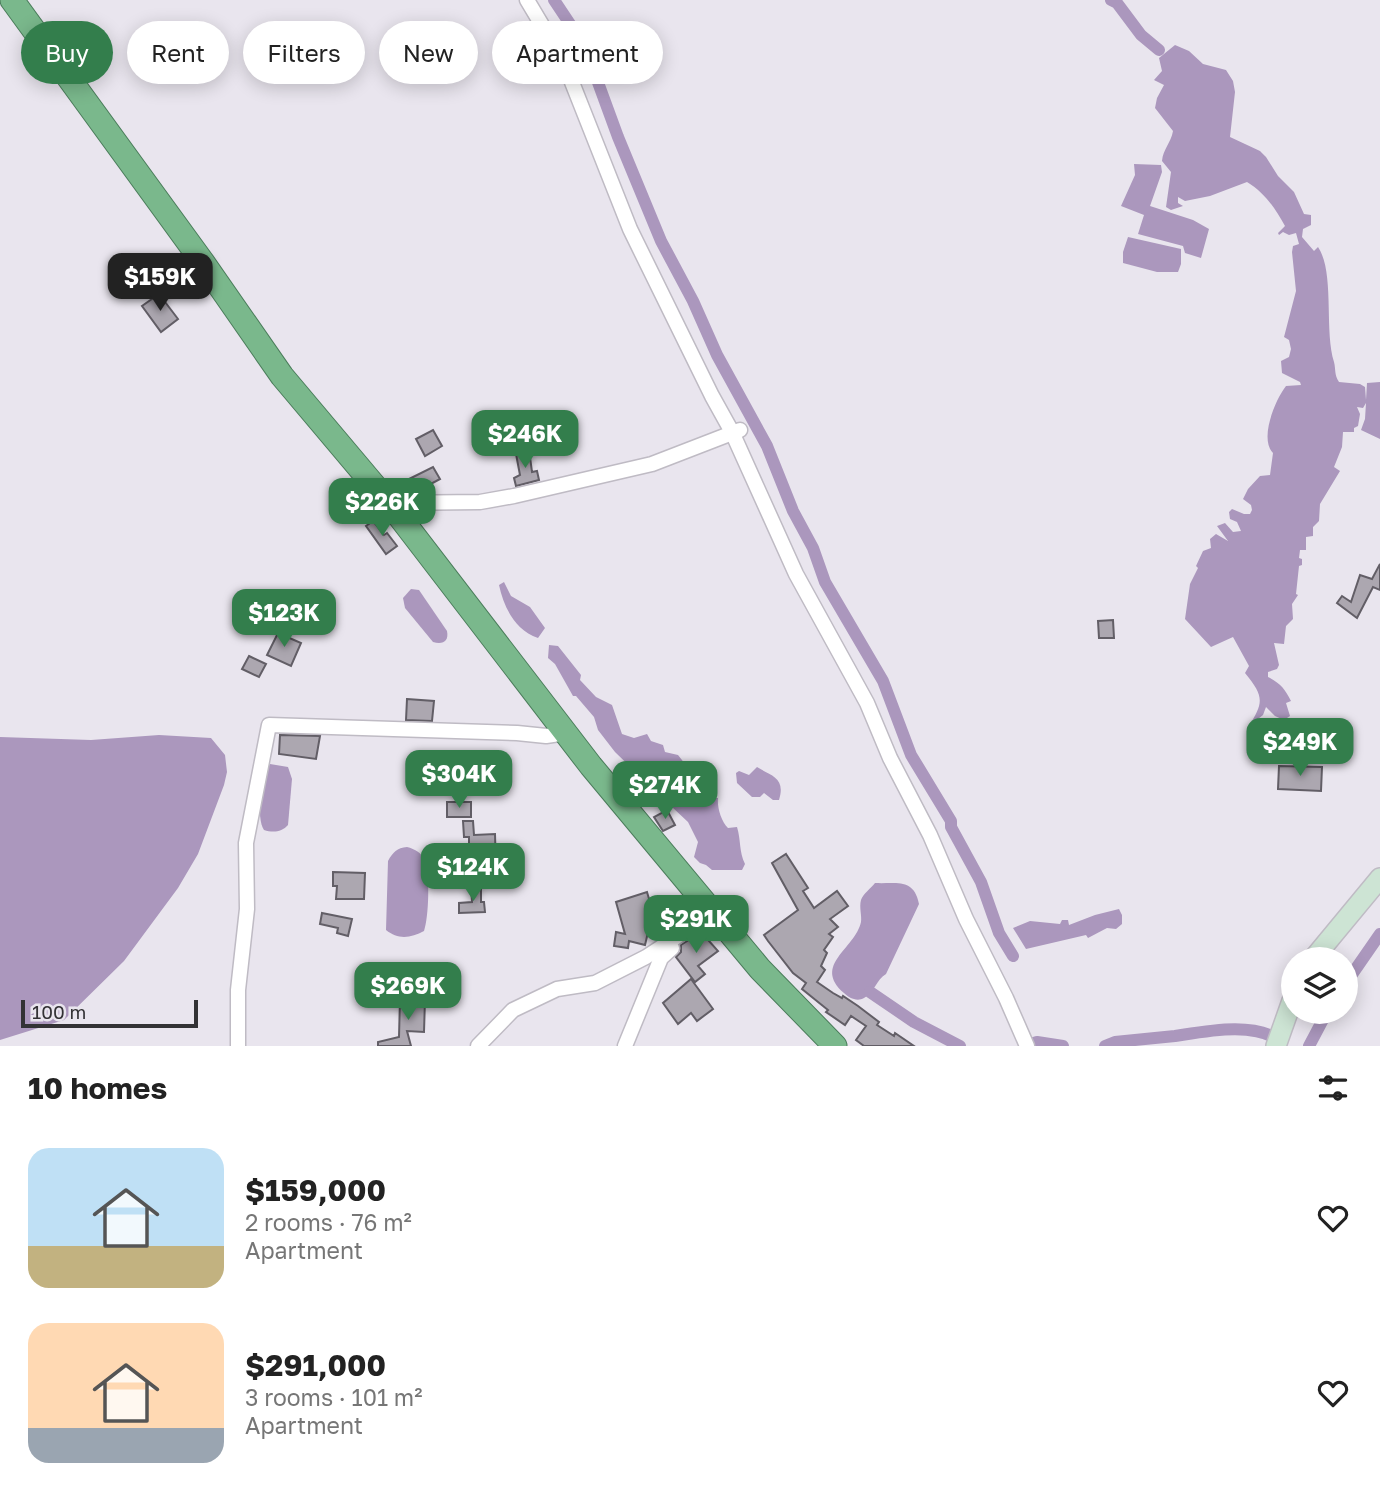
<!DOCTYPE html>
<html lang="en">
<head>
<meta charset="utf-8">
<style>
	body { margin:0; font-family:"Golos Text",sans-serif; background:#f6f6f6; color:#222; height:100vh; display:flex; flex-direction:column; font-size:26px; white-space:nowrap }
	* { box-sizing:border-box; margin:0 }
	p { font-size:23px; color:#767676 }
	.icon { flex:none; width:38px; height:38px; fill:none; stroke:currentColor; stroke-width:2; stroke-linecap:round; stroke-linejoin:round }
	.map { position:relative; height:1046px; overflow:hidden }
	.drawer { display:flex; flex-direction:column; background:#fff; flex:1 }
	.drawer>* { flex:none }
	.hud { position:absolute; left:21px; top:21px; width:700px; height:63px; display:flex; gap:14px }
	.buttons { position:absolute; left:1281px; top:947px; display:grid; gap:14px }
	.buttons a { display:grid; place-items:center; width:77px; height:77px; border-radius:50%; background:#fff; box-shadow:0 4px 18px #0003; font-size:35px }
	.scale { position:absolute; left:21px; bottom:18px; width:177px; box-sizing:border-box; padding-left:7px; border:4px solid #333235; border-top:0; font-size:19px; line-height:24px; white-space:nowrap; color:#333235; -webkit-text-stroke:5px #e9e5ee; paint-order:stroke }
	.price { position:absolute; translate:-50% -60px; padding:0 16px; border-radius:14px; background:#337e4c; color:#fff; font-size:23px; line-height:46px; filter:drop-shadow(0 2px 4px #0008) }
	.price::after { content:''; position:absolute; left:50%; top:42px; width:21px; height:16px; margin-left:-10px; background:inherit; clip-path:polygon(0 0,100% 0,50% 100%) }
	.price.active { background:#222; color:#fff }
	ul { padding:0; list-style:none }
	li { display:flex; align-items:center; gap:21px; height:175px; padding:0 28px }
	li span { display:grid; place-items:center; flex:none; width:196px; height:140px; border-radius:21px; color:#555 }
	li>.icon { margin-inline-start:auto }
	span .icon { width:84px; height:84px; fill:#fffc; stroke-width:1 }
	li b { font-size:30px }
	h2 { display:flex; justify-content:space-between; align-items:center; height:84px; padding:0 28px; font-size:30px }
	.pill { padding:0 24px; border-radius:32px; background:#fff; box-shadow:0 4px 18px #0003; font-size:24px; line-height:63px }
	.pill.active { background:#337e4c; color:#fff }
	.map>svg:first-child { display:block }
</style>
</head>
<body>
<div class="map">
<svg width="1380" height="1046" viewBox="0 0 1380 1046">
	<rect width="100%" height="100%" fill="#e9e5ee"/>
	<g fill="#ab97bd">
		<path d="M1175,45l14,6 14,13 23,6 7,11 2,11 -5,45 30,14 6,6 12,19 16,16 10,22 7,1v10l-8,4 -1,8 12,14 4,-4c17,25 6,83 16,115 2,8 0,12 5,20l21,2 5,3 1,13 1,-17 13,-1v57l-19,-9 4,-11 1,-16 -3,5 -6,-1 3,7 -2,12 -4,2v4h-11l-1,15 -8,20 6,4 -20,33 -1,17 -6,6v9l-7,1v13h-6l-1,8 3,1v6l-3,1 -3,28 2,1 -6,9 1,15 -7,7 -2,18 -10,-1 5,22 -2,4 -9,3v5c12,6 17,12 23,24l-5,2 4,13 -6,4 -9,-4 -9,-9 -3,8 -14,11c14,-23 16,-29 -4,-53l4,-7 -16,-29 -22,10 -26,-28 5,-35 8,-16 -2,-2 7,-15 8,-3 -1,-9 6,-5 12,7 -11,-15 8,-3 8,9 8,-1 -4,-9 -7,-3 -1,-7 3,-3 12,5h6l2,-4 -1,-5 -8,-6 5,-10 12,-13 10,-1 3,-22c-14,-14 2,-53 13,-67l15,-1 -1,-3 -18,-9 -1,-12 8,-4 2,-8 -2,-9 -5,-3 12,-46 -4,-39 1,-6 6,-2 -3,-11 -7,2 -6,-3 -4,3 -1,-2 7,-7c-10,-18 -20,-33 -38,-44l-37,14 -25,5 -7,-4v6l5,3 -12,4 -5,-3 5,-35 -9,-11c1,-12 9,-18 11,-30l-18,-23 2,-10 7,-13 -10,-5 8,-9 -3,-13z"/>
		<polygon points="1134,164 1161,165 1162,172 1150,206 1193,220 1209,229 1201,258 1185,253 1183,246 1138,234 1144,215 1121,206 1135,175"/>
		<polygon points="1128,237 1181,249 1181,264 1178,272 1157,272 1123,263 1123,252"/>
		<path d="M504,582l7,14 19,11 15,21 -7,10c-23,-8 -34,-30 -39,-53z"/>
		<path d="M411,589l8,1 28,41c2,10 -4,14 -14,11l-28,-34 -2,-10z"/>
		<path d="M549,645l9,1 23,29 -1,5 16,17 16,8 10,29 12,4 13,-4 4,7 12,4 2,7 13,3 19,24v5l10,4 5,10h6c-1,9 3,23 10,30l9,-1c4,13 2,25 8,37l-3,6h-30l-6,-5 -6,-2 -6,-6 4,-15 -10,-20 -32,-30 -2,-6 -6,-2 -33,-32 -17,-22 -4,-13 -18,-21h-3l-18,-32 -7,-6z"/>
		<polygon points="159,735 211,738 225,755 227,772 224,785 198,854 178,888 124,961 64,1020 0,1040 0,737 91,740"/>
		<path d="M270,764l18,3 4,12 -4,46c-6,7 -15,8 -24,5 -8,-11 -4,-56 6,-66z"/>
		<path d="M757,767c14,9 29,10 22,33h-6l-9,-7 -4,4h-8l-15,-14 -1,-10 3,-2 10,4z"/>
		<path d="M407,847c8,2 15,6 18,14 5,13 4,56 -1,70 -13,7 -26,9 -38,-1l2,-69c5,-9 9,-13 19,-14z"/>
		<path d="M875,883c22,1 39,-5 44,21l-33,70c-10,6 -12,19 -22,24 -7,4 -15,0 -20,-5 -32,-28 11,-44 17,-71 1,-6 -2,-15 0,-22 2,-6 10,-12 14,-17z"/>
		<polygon points="1119,909 1122,915 1122,924 1116,929 1107,928 1088,938 1086,935 1026,949 1013,928 1030,921 1060,924 1062,920 1068,920 1069,925 1095,915"/>
	</g>
	<g fill="none" stroke-linecap="round" stroke-linejoin="round">
		<g stroke="#ab97bd" stroke-width="12">
			<polyline points="554,0 572,27 596,77 618,137 661,241 693,301 717,355 767,446 793,511 813,548 825,582 883,681 911,755 951,821 951,827 981,882 999,933 1013,956"/>
			<polyline points="1111,0 1117,3 1141,35 1159,50"/>
			<polyline points="1346,983 1380,934"/>
			<polyline points="870,992 914,1022 960,1046"/>
			<polyline points="1025,1046 1037,1042 1063,1046"/>
			<path d="M1105,1046l10,-4c20,-2 40,-4 60,-6 32,-5 80,-15 107,6"/>
			<polyline points="1309,1046 1327,1012"/>
		</g>
	</g>
	<g fill="#aca7b0" stroke="#625e66" stroke-width="2">
		<polygon points="159,294 178,319 161,332 142,306"/>
		<polygon points="433,430 442,446 425,456 416,439"/>
		<polygon points="526,452 528,457 530,457 532,472 537,471 539,480 516,486 514,478 520,475 516,454"/>
		<polygon points="433,467 440,479 416,492 409,479"/>
		<polygon points="373,521 384,535 387,533 397,546 386,554 366,526"/>
		<polygon points="1380,564 1380,590 1373,587 1357,618 1337,603 1342,596 1351,602 1360,575 1372,579"/>
		<polygon points="1113,620 1114,638 1099,638 1098,621"/>
		<polygon points="278,633 301,643 291,666 267,655"/>
		<polygon points="249,656 266,664 259,677 242,669"/>
		<polygon points="407,699 434,701 432,721 406,720"/>
		<polygon points="280,735 320,736 316,759 279,754"/>
		<polygon points="483,764 485,778 463,779 462,765"/>
		<polygon points="1279,766 1322,767 1321,791 1278,789"/>
		<rect x="447" y="802" width="24" height="15"/>
		<polygon points="667,810 675,825 663,831 654,817"/>
		<polygon points="463,821 473,821 474,835 495,834 496,868 487,868 486,848 469,848 469,837 464,837"/>
		<polygon points="786,854 808,888 803,891 814,908 837,891 848,906 830,919 838,927 829,934 833,937 824,950 827,953 821,966 825,970 817,982 833,993 842,998 843,996 858,1006 879,1022 877,1025 894,1036 895,1033 914,1046 864,1046 856,1040 866,1026 851,1016 845,1025 826,1012 828,1010 802,989 806,983 793,973 768,941 764,935 798,910 772,863"/>
		<polygon points="333,872 365,873 364,899 336,899 337,886 333,886"/>
		<polygon points="471,887 481,887 481,902 484,902 485,912 459,913 459,903 472,902"/>
		<polygon points="647,892 654,916 652,928 649,928 645,945 629,941 628,948 614,946 616,932 625,934 616,902"/>
		<polygon points="680,900 691,916 683,921 678,915 672,919 665,910"/>
		<polygon points="322,913 352,919 348,936 337,933 338,928 320,924"/>
		<polygon points="701,932 718,951 698,966 705,974 695,982 676,957 681,952 681,945"/>
		<polygon points="691,979 713,1009 697,1021 691,1013 678,1024 663,1003"/>
		<polygon points="400,999 425,999 424,1032 407,1031 411,1046 378,1046 378,1042 399,1037"/>
	</g>
	<g fill="none" stroke-linecap="round" stroke-linejoin="round">
		<defs>
			<g id="minor">
				<polyline points="527,0 564,62 630,229 712,396 732,432 796,574 867,703 890,758 930,835 966,919 1006,998 1027,1046"/>
				<polyline points="389,503 480,502 514,496 652,464 740,430"/>
				<polyline points="238,1046 238,990 247,909 246,843 269,725 517,733 546,736 566,733"/>
				<polyline points="478,1046 513,1010 557,989 595,983 646,957 713,913"/>
				<polyline points="625,1046 661,958 672,948"/>
			</g>
			<g id="secondary">
				<polyline points="1313,959 1380,878"/>
				<polyline points="1276,1046 1293,998"/>
			</g>
			<polyline id="trunk" points="12,0 202,261 282,376 389,503 591,766 760,969 835,1046"/>
		</defs>
		<use href="#minor" stroke="#bfbbc4" stroke-width="17"/>
		<use href="#secondary" stroke="#bfbbc4" stroke-width="22"/>
		<use href="#trunk" stroke="#4b7d5b" stroke-width="25"/>
		<use href="#minor" stroke="#fff" stroke-width="14"/>
		<use href="#secondary" stroke="#cde4d4" stroke-width="19"/>
		<use href="#trunk" stroke="#7ab88c" stroke-width="23"/>
	</g>
</svg>
<div class="buttons">
<a><svg class="icon" aria-label="layers" viewBox="0 0 24 24"><path d="M12 4l9 5-9 5-9-5zM3 14l9 5 9-5"/></svg></a>
</div>
<div class="scale">100 m</div>
<b class="price active" style="left:160px;top:313px">$159K</b>
<b class="price" style="left:525px;top:470px">$246K</b>
<b class="price" style="left:382px;top:538px">$226K</b>
<b class="price" style="left:284px;top:649px">$123K</b>
<b class="price" style="left:1300px;top:778px">$249K</b>
<b class="price" style="left:459px;top:810px">$304K</b>
<b class="price" style="left:665px;top:821px">$274K</b>
<b class="price" style="left:473px;top:903px">$124K</b>
<b class="price" style="left:696px;top:955px">$291K</b>
<b class="price" style="left:408px;top:1022px">$269K</b>
<div class="hud">
<a class="pill active">Buy</a>
<a class="pill">Rent</a>
<a class="pill">Filters</a>
<a class="pill">New</a>
<a class="pill">Apartment</a>
</div>
</div>
<section class="drawer">
<h2>10 homes<svg class="icon" aria-label="filters" viewBox="0 0 24 24"><path d="M4 7h16M4 17h16"/><circle cx="9" cy="7" r="2"/><circle cx="15" cy="17" r="2"/></svg></h2>
<ul>
<li><span style="background:linear-gradient(#bfe0f5 70%,#c2b280 0)"><svg class="icon" aria-label="home" viewBox="0 0 24 24"><path d="M3 11l9-7 9 7M6 9v11h12V9"/></svg></span><div><b>$159,000</b><p>2 rooms · 76 m²</p><p>Apartment</p></div><svg class="icon" aria-label="heart" viewBox="0 0 24 24"><path d="M12 20l-8-8c-3-5 5-10 8-4 3-6 11-1 8 4z"/></svg></li>
<li><span style="background:linear-gradient(#ffd9b3 75%,#9aa5b1 0)"><svg class="icon" aria-label="home" viewBox="0 0 24 24"><path d="M3 11l9-7 9 7M6 9v11h12V9"/></svg></span><div><b>$291,000</b><p>3 rooms · 101 m²</p><p>Apartment</p></div><svg class="icon" aria-label="heart" viewBox="0 0 24 24"><path d="M12 20l-8-8c-3-5 5-10 8-4 3-6 11-1 8 4z"/></svg></li>
</ul>
</section>
</body>
</html>
